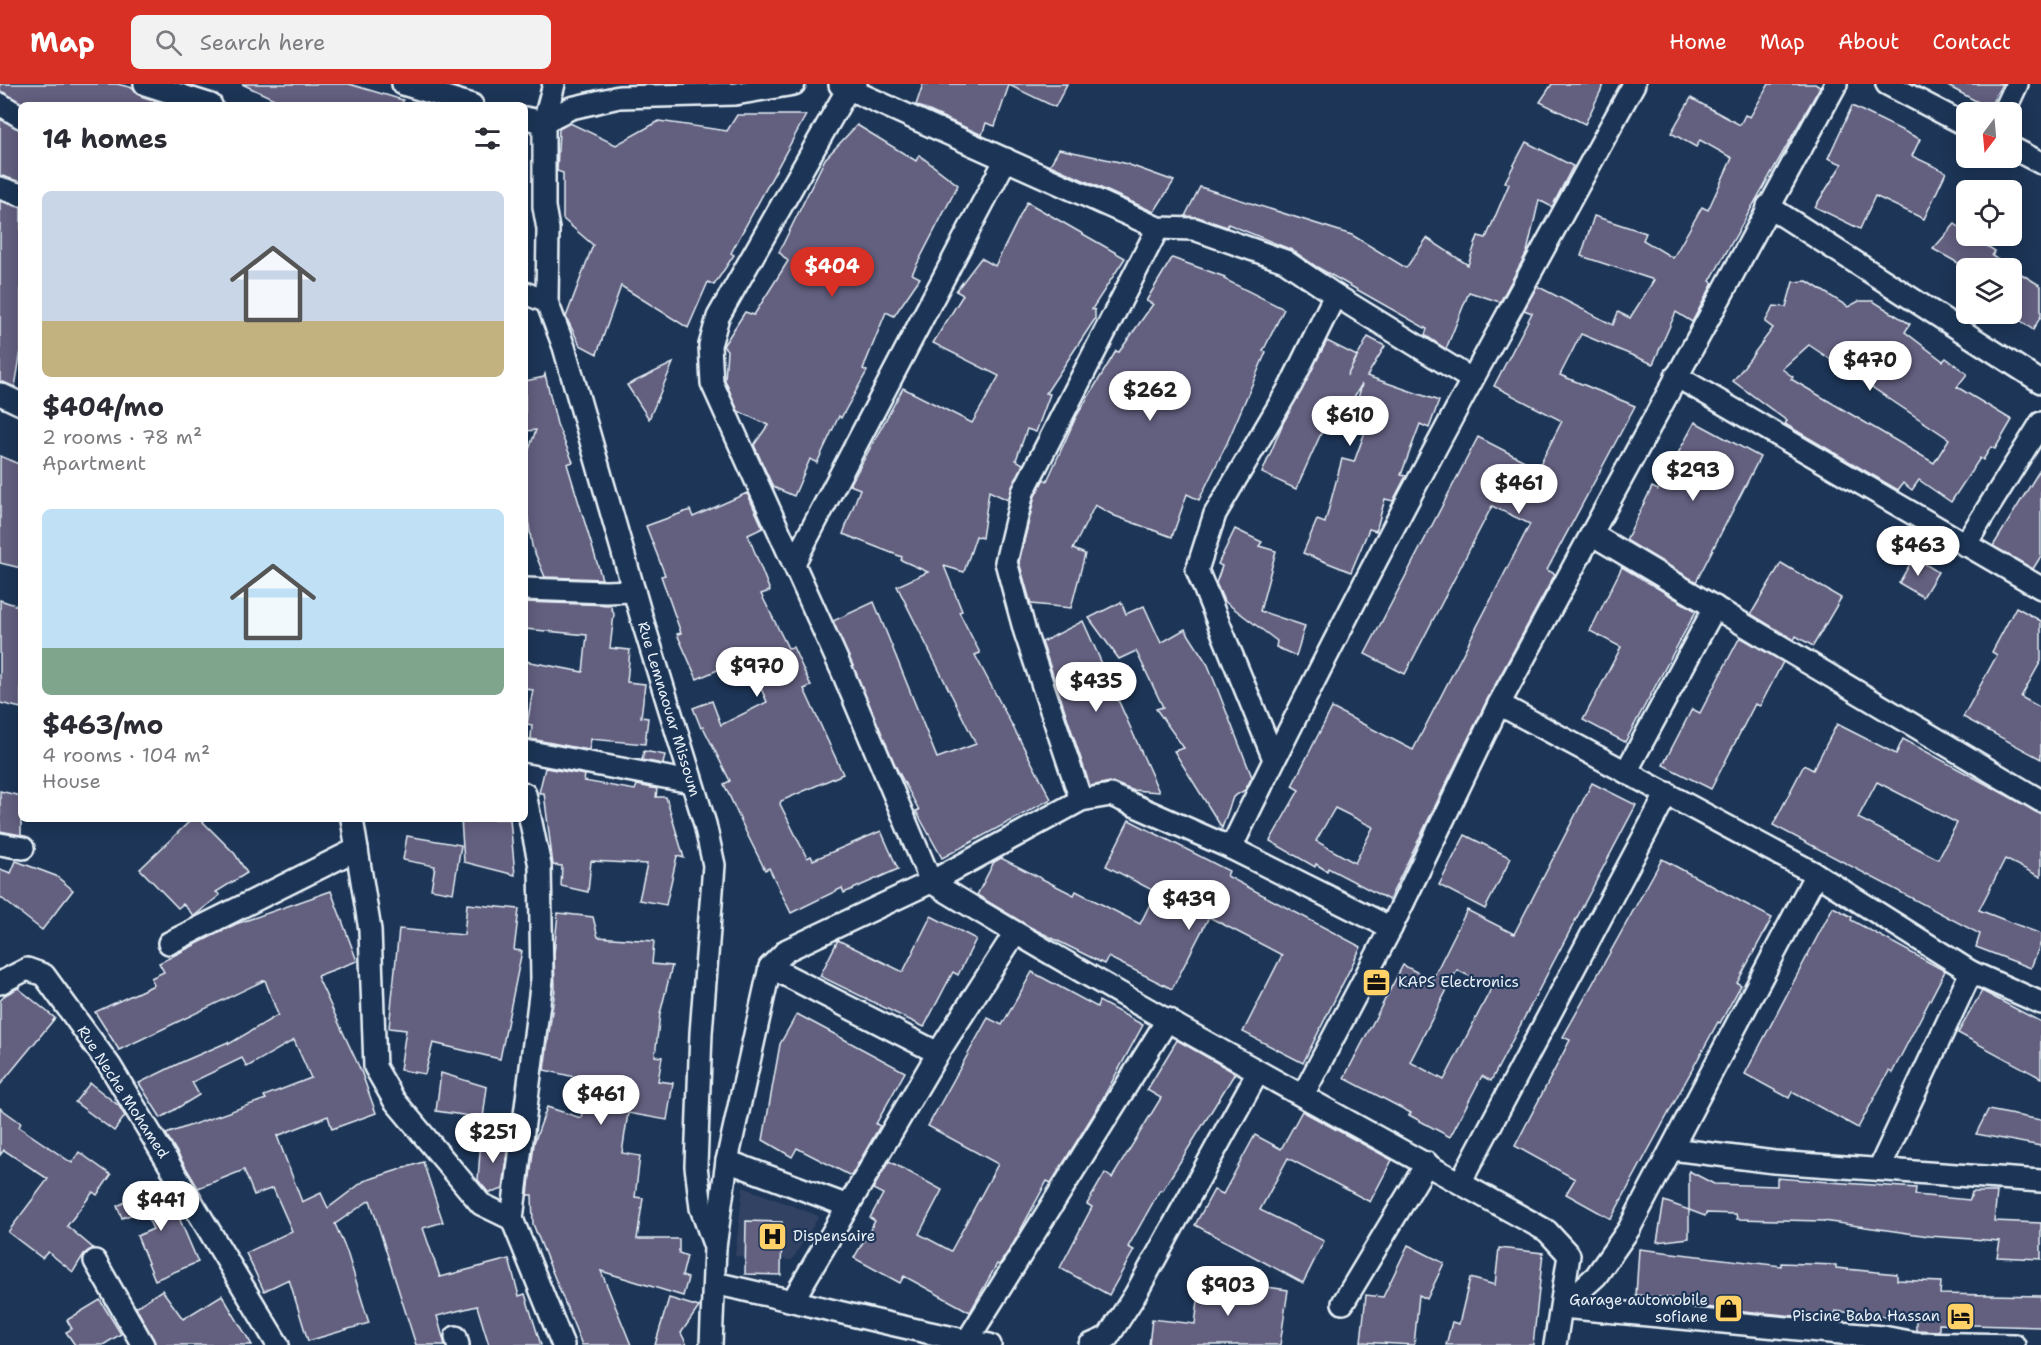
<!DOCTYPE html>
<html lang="en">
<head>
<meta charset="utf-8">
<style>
	body { margin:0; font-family:"Shantell Sans",sans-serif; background:#f2f2f3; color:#2b2b33; height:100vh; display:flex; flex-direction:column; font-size:22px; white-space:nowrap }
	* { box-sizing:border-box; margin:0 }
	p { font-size:20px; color:#7c7c81 }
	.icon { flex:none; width:33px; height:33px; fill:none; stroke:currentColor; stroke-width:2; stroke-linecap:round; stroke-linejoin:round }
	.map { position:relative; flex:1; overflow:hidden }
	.drawer { position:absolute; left:18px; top:18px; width:510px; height:720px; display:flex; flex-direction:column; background:#fff; border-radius:9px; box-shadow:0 3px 15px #0003 }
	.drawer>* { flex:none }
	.needle { width:39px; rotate:196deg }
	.fabs { position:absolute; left:1956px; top:18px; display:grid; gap:12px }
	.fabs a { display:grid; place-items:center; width:66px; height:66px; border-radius:9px; background:#fff; box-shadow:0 3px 15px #0003; font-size:30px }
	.price { position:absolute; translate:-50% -51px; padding:0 14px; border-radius:21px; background:#fff; color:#222; font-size:20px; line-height:39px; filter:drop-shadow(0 2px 3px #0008) }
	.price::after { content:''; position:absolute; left:50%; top:36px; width:18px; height:14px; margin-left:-9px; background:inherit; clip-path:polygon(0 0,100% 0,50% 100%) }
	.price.current { background:#d93025; color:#fff }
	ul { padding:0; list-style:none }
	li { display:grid; align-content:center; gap:12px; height:318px; padding:0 24px }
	li span { display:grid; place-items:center; height:186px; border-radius:9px; color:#555 }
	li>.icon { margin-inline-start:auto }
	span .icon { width:108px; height:108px; fill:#fffc; stroke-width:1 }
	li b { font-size:26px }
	h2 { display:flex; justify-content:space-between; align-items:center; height:72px; padding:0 24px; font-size:26px }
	header { display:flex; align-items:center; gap:36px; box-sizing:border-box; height:84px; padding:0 30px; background:#d93025; color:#fff }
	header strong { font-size:28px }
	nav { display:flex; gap:33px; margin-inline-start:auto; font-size:21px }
	.search { width:420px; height:54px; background:#f2f2f3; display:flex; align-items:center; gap:15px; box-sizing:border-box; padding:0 21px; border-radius:9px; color:#7c7c81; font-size:22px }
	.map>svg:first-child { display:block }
</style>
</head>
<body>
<header>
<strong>Map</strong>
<div class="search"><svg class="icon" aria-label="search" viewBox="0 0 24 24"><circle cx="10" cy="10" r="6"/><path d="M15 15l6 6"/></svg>Search here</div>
<nav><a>Home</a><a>Map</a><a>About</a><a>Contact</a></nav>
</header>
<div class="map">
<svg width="2041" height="1261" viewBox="0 0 2041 1261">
	<rect width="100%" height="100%" fill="#1d3557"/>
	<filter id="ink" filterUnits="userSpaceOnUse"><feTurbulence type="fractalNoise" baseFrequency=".0167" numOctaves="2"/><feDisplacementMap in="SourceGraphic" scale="12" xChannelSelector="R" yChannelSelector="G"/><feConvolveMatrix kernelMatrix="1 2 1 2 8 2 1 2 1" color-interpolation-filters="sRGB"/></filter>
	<g filter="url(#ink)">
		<polygon fill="#324263" points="743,1103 819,1132 792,1176 735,1172"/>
		<g fill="#625f7f" stroke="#e8f1f8" stroke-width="1.5" fill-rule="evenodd">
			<polygon points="0,0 117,0 133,4 141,12 169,21 26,21 0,7"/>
			<polygon points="242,0 349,0 403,16 402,21 287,21"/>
			<polygon points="923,0 1067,0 1055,23 1009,1 995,42 986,39 982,51 916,21"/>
			<polygon points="1552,0 1604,0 1585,40 1540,18"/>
			<path d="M1769,0h46l5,3 -110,194 3,2 -21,39 -16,-10 -23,52 -72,-30 -21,41 75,31 -88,164 8,4 -67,124 -99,202 -61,-32 -1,3 -11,-7 -1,3 -45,-26 29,-51 -7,-4 40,-78 81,42 117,-226 -38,-18 -87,168 -40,-20 113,-217 60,31 24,-47 -68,-35 38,-73 -8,-3 13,-24 76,39 5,-13 12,6 24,-38 -73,-24 13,-40 52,17 -3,7 30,18 29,-51 6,3 24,-52 -32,-18 -4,7 -25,-14 20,-35 49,27 5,-10 5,2zM1335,724l38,19 -18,36 -39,-22z"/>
			<polygon points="1944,0 2002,0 1989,24"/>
			<polygon points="1852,22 1920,55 1912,72 1946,88 1924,135 1875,112 1860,145 1815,123 1842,80 1828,74"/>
			<polygon points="737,31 806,31 731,169 734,171 714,201 708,198 688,244 621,202 597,270 580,261 566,233 593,161 563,135 563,89 557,87 559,45 570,39 616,61 659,37 727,47"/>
			<polygon points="0,35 21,46 21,98 0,92"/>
			<polygon points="857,41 916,77 919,71 958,101 912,190 920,194 894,232 886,228 863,285 867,287 841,334 839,332 817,379 810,375 794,412 773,403 754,361 768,341 738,327 725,296 727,266 723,262 745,228 754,231 788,177 779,168 825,75"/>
			<polygon points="1526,58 1573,82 1552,123 1539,116 1527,168 1500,218 1469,208 1446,265 1425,251 1427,245 1317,183 1292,166 1228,140 1227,143 1198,133 1185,132 1200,103 1352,151 1406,184 1427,154 1468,181 1478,152 1486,154 1509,100 1505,98"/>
			<polygon points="1059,65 1124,79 1174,97 1154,128 1050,81"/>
			<polygon points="0,117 21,123 21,267 15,303 0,297"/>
			<polygon points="1027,118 1125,174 1092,225 1095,226 1095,235 1046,309 1050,310 1036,348 1027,345 1016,376 1023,380 1008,416 989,407 982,454 976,452 964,488 944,482 962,527 959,528 980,569 975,571 1051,715 942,774 916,727 919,726 896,683 833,537 874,518 937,674 976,660 897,502 928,488 901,476 902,473 843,450 860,405 850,401 903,304 972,339 999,292 933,259 963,211 956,207 981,174 995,182"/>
			<polygon points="1955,140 1966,148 1966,152 1972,152 1995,167 1992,172 2041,202 2041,232 2033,246 2012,230 2012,184 1967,184 1933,165"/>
			<polygon points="1172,174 1225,193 1224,195 1284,225 1263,267 1266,268 1227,359 1199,416 1187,410 1172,453 1115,432 1095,421 1073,465 1085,470 1071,524 1031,520 1019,478 1035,412 1044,395 1047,397 1076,333 1116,267 1119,268 1153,220 1146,217"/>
			<path d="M1807,197l41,26 11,-6h14l37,23 -5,8 38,29 3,-3 21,16 -10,13 55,33 -17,29 -4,-2 -8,13 -3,-2 -29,44 -32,-22 -7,10 -9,-7 -5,7 -113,-66 2,-3 -54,-40 40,-53 -8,-6 9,-16 12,1 7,-25zM1809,261l140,94 -15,24 -143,-84 2,-2 -11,-8z"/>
			<polygon points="1368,253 1385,262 1367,292 1439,317 1429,344 1420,340 1401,391 1406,392 1393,417 1385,415 1376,447 1369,445 1351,488 1303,469 1317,436 1325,439 1342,375 1354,378 1373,326 1357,318 1362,300 1349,321 1337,314 1296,405 1262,389 1283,339 1327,257 1357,272 1347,292"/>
			<polygon points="673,279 649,335 627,301"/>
			<polygon points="545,290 557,340 573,378 567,380 602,495 545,493 532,462 525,416 525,376 536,346 525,347 525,297 544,293"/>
			<polygon points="1695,338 1760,373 1696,498 1626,456 1652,403 1658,406"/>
			<polygon points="0,372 21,381 21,484 0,479"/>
			<polygon points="2041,384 2041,472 2033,485 1993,462"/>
			<polygon points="747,409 763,444 748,451 770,507 761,510 788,564 793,563 811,602 804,605 843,690 781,717 780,720 807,774 811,772 813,776 881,747 898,785 844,809 842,804 791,829 769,784 765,786 746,748 724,700 730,697 703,643 701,644 693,624 712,617 721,641 767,618 747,573 697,595 677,550 681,549 661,492 665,491 646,442 690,426 693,433"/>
			<polygon points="1235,445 1262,458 1259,462 1276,467 1260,527 1305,542 1296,572 1276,563 1277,557 1224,517 1216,499 1222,482 1218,480"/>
			<polygon points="1914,473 1938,488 1923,513 1899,499"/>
			<polygon points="1781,479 1841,514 1813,562 1796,552 1794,556 1751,530"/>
			<polygon points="1622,483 1696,527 1625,658 1583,636 1621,563 1590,547"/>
			<polygon points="0,516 21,523 21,624 0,619"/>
			<polygon points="525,518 610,521 614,530 610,564 630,566 627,598 645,600 641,633 648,634 645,660 591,655 589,666 531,655 532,641 527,640 533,606 525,605 525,577 583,588 587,551 525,545"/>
			<polygon points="1121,518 1126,530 1144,522 1161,559 1185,545 1208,581 1252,693 1245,706 1233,713 1222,744 1174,667 1184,664 1156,625 1163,623 1136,567 1119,575 1089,534"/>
			<polygon points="2016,523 2041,537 2041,577 2021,613 2041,624 2041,675 1963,633 1997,571 1992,568"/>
			<polygon points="1083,537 1148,683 1159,708 1132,706 1110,698 1090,702 1042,558"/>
			<polygon points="1740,553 1783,578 1760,622 1755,620 1711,705 1663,681 1692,625 1700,629"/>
			<path d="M1837,640l59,30 7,-15 138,75v63l-36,-18 -26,51 62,24v8l-10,26 -55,-21 4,-13 -207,-109 31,-60 9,5zM1877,698l80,41 -19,36 -80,-41z"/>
			<polygon points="644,667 665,671 663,680 642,676"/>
			<polygon points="545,684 585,691 584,697 635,706 637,701 657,705 656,713 666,713 684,774 677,772 666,821 639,816 647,780 591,777 588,808 561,802 562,782 553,781 544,709 539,709"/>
			<path d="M1592,699l44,22 -145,276 -9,-5 -32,61 -41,-22 2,-2 -67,-35 59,-113 29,15 35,-70 47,24zM1457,886l35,17 -48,93 -34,-18z"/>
			<polygon points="0,707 21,712 21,751 0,747"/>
			<polygon points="192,735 200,735 235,770 247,789 216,808 220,811 194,832 183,820 178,824 140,785"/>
			<polygon points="461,735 510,735 515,791 464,778"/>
			<polygon points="1129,736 1229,787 1227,792 1361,863 1303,979 1243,948 1282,871 1209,833 1172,905 1108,873 1104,880 1030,843 977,811 994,778 1001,774 1074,811 1076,807 1140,840 1156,808 1106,782"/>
			<polygon points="1465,751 1511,774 1485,825 1439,801"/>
			<polygon points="407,752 461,761 453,809 431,805 435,782 403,776"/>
			<polygon points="1662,775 1772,834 1737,899 1741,901 1720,939 1718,938 1611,1135 1566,1110 1575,1095 1515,1062 1570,956 1563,953"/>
			<polygon points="16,777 56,792 73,806 42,846 0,813 0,785 11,789"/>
			<polygon points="331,807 357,877 317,892 361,987 376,1029 332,1045 328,1032 277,1052 302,1118 321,1109 328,1124 364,1097 423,1078 443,1138 423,1144 440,1193 509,1175 519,1212 525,1210 541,1261 489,1261 477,1222 437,1232 445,1261 416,1261 370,1116 335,1140 347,1168 369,1239 308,1257 289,1195 264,1207 246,1169 292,1147 273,1104 254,1111 244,1086 198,1104 166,1050 266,1015 264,1012 311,994 294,956 247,983 242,974 192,998 199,1011 161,1034 139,999 182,978 228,958 229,960 278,931 265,896 119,966 95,928 154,901 151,894 164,888 159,879 236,840"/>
			<polygon points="467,820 519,825 514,866 522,867 500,975 433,959 425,990 400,986 406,946 389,944 399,845 464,851"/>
			<polygon points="1833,823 1852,833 1851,836 1945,887 1892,989 1889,987 1858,1044 1792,1008 1789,1014 1745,990"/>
			<polygon points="558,829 593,833 598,853 654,857 652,880 672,882 660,930 655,972 662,973 658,997 673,999 667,1036 628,1029 622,1069 640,1072 635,1113 643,1114 637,1155 679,1155 679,1169 687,1172 682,1192 688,1194 683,1212 601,1187 631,1261 582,1261 533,1140 532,1111 528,1111 534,1059 547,1023 581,1034 588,996 544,986 555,905 554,870"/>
			<polygon points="931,832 976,855 958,891 953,888 924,943 820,892 838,856 903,888"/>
			<polygon points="1032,888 1097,923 1099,917 1143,941 1098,1023 1051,1099 1047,1097 1013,1160 999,1181 997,1180 970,1228 904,1192 900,1199 854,1174 875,1137 870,1134 883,1110 873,1105 889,1077 942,1106 919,1150 951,1167 998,1080 928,1042 988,934 1002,941"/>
			<polygon points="18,904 55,934 0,1001 0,917 5,911"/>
			<polygon points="1982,907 2041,938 2041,994 1958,949"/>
			<polygon points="797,930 905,988 876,1040 880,1042 851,1092 797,1064 792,1073 763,1056 780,960"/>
			<polygon points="1177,956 1235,989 1162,1107 1160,1106 1128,1163 1134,1166 1109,1211 1060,1184 1092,1123 1087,1120 1105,1089 1112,1094 1161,1014 1147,1006"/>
			<polygon points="441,989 487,1003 483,1034 436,1027"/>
			<polygon points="90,999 119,1022 125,1032 114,1047 75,1018"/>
			<polygon points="0,1024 21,1039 19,1043 72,1079 79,1068 111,1091 97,1111 93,1108 67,1142 93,1164 84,1170 73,1188 48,1168 42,1174 8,1148 48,1095 4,1066 0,1071"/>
			<polygon points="1988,1026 2041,1036 2041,1062 1976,1050"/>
			<polygon points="1302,1027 1392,1076 1370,1118 1288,1074 1260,1126 1324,1157 1303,1199 1195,1141 1214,1106 1223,1110 1255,1051 1281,1065"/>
			<polygon points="481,1054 509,1057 503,1105 494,1108 488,1108 478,1096"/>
			<polygon points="1689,1087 1714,1100 1777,1102 1777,1094 1829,1098 1916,1104 1915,1111 1970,1116 1972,1108 1997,1108 1994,1137 2041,1139 2041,1175 1997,1173 2000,1157 1929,1152 1823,1137 1737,1135 1736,1130 1706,1129 1705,1132 1689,1126"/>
			<polygon points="165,1098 174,1114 171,1115 198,1178 155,1196 137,1152 153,1145 144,1126 122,1134 117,1122"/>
			<polygon points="1664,1117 1689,1126 1689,1154 1657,1158"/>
			<polygon points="746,1137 782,1138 781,1191 745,1190"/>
			<polygon points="1408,1161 1444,1179 1427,1215 1419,1211 1414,1261 1361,1258 1366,1211 1383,1213"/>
			<polygon points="1499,1164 1543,1169 1533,1261 1446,1261 1452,1238 1459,1240 1470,1194 1495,1201"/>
			<polygon points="1639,1165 1781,1182 1781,1179 1836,1181 1836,1184 1897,1190 1897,1196 1941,1198 1940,1210 2041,1212 2041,1243 1939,1240 1939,1247 1916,1246 1916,1235 1835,1227 1835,1233 1805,1233 1704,1223 1705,1217 1636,1211"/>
			<polygon points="1201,1194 1288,1206 1280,1261 1149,1261 1152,1235 1195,1240"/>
			<polygon points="162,1206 183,1235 222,1211 252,1261 156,1261 136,1223"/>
			<polygon points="669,1214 699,1223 681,1249 687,1261 655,1261"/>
			<polygon points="100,1216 121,1250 103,1261 75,1261 66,1248 72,1245 67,1236"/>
		</g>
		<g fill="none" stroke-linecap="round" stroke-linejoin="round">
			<defs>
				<g id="street">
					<polyline points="145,0 211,21"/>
					<polyline points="403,0 472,21"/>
					<polyline points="554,0 544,38 544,123 548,145 547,218 564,263 642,535 705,740 714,781 701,949 696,1082 701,1124 715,1163 711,1261"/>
					<polyline points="1887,0 1966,41"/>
					<polyline points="840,1 1158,144 1194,145 1285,177 1335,211 1471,295"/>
					<polyline points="0,20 21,33"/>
					<polyline points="2004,28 2017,0"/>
					<polyline points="525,34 544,38 571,24 619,13 735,10 794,0"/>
					<polyline points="2012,64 2041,79"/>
					<polyline points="0,104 21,111"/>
					<polyline points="1768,122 2041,298"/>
					<polyline points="525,209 547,218"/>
					<polyline points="1676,292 2041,504"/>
					<polyline points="0,310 21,320"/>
					<polyline points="1593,451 2041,717"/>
					<polyline points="1965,461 2041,339"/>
					<polyline points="794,479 1006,75"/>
					<polyline points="525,505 606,508 634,507"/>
					<polyline points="1499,620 1816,790 1971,888 2041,919"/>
					<polyline points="525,667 691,698"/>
					<polyline points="1274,675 1197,486 1215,430 1291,301 1335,211"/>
					<polyline points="1626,688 1715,523"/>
					<polyline points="1081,716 1025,548 1006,478 1023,408 1158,144"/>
					<polyline points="352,735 370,846 375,983 394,1016 481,1120 512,1135 563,1261"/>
					<polyline points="0,760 23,764"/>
					<path d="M1231,764c126,-260 264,-512 403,-764"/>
					<path d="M1391,844l-160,-80 -120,-53 -30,5 -150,82c202,123 410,235 616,349l22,24 -14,90"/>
					<polyline points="169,859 357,765"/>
					<polyline points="770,883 938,969"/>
					<polyline points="0,899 27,885 44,891 110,982 278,1261"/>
					<polyline points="1303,1011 1391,844 1499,620 1836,0"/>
					<polyline points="1672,1065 1774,1078 2041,1097"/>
					<polyline points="727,1077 848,1122"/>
					<polyline points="1879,1085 1971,888"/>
					<polyline points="1461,1097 1667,709"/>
					<polyline points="512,1135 542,895 540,782 525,710"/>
					<polyline points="715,1163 727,1077 770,883 787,866 931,798 843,589 712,299 710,261 718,233 849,3 856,0"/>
					<polyline points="95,1177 143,1261"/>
					<path d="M714,1199c92,20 183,45 276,62"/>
					<polyline points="793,1216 938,969 1015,849"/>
					<polyline points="1343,1219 1427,1079"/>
					<polyline points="1562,1223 1596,1192 1629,1145 1816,790"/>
					<polyline points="1562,1223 1883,1253 1915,1259 2014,1261"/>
					<polyline points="456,1253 458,1261"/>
					<polyline points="967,1257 1168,935"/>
					<polyline points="1090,1261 1108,1253 1135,1211 1258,988"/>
				</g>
			</defs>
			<use href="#street" stroke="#e8f1f8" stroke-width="26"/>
			<use href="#street" stroke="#1d3557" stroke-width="21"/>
		</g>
	</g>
	<defs>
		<symbol id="office-square" viewBox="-11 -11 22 22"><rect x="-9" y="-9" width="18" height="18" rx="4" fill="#ffd166" stroke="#1d3557"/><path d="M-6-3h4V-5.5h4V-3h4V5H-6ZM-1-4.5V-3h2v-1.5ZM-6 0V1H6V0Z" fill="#111"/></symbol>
		<symbol id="hospital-square" viewBox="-11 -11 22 22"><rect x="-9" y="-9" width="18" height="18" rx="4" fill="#ffd166" stroke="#1d3557"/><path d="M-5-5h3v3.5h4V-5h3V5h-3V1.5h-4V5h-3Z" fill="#111"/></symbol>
		<symbol id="shop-square" viewBox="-11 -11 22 22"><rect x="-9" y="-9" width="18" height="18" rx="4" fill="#ffd166" stroke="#1d3557"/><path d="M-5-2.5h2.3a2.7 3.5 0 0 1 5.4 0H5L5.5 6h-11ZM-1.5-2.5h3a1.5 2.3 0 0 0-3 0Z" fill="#111"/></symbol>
		<symbol id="hotel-square" viewBox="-11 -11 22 22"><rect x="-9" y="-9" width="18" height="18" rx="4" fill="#ffd166" stroke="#1d3557"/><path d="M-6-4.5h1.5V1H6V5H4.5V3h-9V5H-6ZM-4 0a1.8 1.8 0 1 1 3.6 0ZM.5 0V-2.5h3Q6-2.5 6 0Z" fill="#111"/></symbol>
	</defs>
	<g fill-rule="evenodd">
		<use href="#office-square" x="1360" y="882" width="33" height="33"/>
		<use href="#hospital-square" x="756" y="1136" width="33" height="33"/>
		<use href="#shop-square" x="1712" y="1208" width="33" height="33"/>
		<use href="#hotel-square" x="1944" y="1216" width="33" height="33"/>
	</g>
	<g text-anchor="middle" stroke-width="4.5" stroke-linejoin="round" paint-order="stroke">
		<g font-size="15" fill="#e8f1f8" stroke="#1d3557">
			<text transform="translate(669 625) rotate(73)" y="5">Rue Lemnaouar Missoum</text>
			<text transform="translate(123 1008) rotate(57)" y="5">Rue Neche Mohamed</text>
		</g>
		<g font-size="15" fill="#e8f1f8" stroke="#1d3557" text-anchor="start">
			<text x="1398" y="903">KAPS Electronics</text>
			<text x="793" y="1157">Dispensaire</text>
			<text x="1708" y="1221" text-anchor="end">Garage automobile<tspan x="1708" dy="17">sofiane</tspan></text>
			<text x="1940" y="1237" text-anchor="end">Piscine Baba Hassan</text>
		</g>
	</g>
</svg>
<div class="fabs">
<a><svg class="needle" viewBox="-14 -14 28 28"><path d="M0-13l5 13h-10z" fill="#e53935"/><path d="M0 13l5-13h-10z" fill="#7c7c81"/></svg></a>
<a><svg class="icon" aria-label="locate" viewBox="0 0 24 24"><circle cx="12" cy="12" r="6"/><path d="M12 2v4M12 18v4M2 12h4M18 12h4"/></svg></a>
<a><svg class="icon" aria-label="layers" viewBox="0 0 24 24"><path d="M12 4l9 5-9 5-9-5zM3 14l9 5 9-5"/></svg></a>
</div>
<b class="price current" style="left:832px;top:214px">$404</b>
<b class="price" style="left:1870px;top:308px">$470</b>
<b class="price" style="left:1150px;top:338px">$262</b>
<b class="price" style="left:1350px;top:363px">$610</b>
<b class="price" style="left:1693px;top:418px">$293</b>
<b class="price" style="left:1519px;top:431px">$461</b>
<b class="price" style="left:1918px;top:493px">$463</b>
<b class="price" style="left:757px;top:614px">$970</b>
<b class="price" style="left:1096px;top:629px">$435</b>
<b class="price" style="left:1189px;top:847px">$439</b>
<b class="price" style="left:601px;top:1042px">$461</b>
<b class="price" style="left:493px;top:1080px">$251</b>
<b class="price" style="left:161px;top:1148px">$441</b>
<b class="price" style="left:1228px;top:1233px">$903</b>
<section class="drawer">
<h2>14 homes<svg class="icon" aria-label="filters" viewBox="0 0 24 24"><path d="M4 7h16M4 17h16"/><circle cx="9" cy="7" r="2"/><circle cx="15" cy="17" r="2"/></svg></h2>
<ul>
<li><span style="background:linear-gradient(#c9d6e8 70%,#c2b280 0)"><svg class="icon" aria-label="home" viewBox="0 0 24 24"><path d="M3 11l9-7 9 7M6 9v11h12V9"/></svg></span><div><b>$404/mo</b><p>2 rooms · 78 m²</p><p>Apartment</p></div></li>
<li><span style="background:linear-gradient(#bfe0f5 75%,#7fa58c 0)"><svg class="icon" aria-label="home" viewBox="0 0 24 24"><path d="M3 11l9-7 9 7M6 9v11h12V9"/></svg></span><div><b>$463/mo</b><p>4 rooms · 104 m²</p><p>House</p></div></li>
</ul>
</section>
</div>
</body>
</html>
